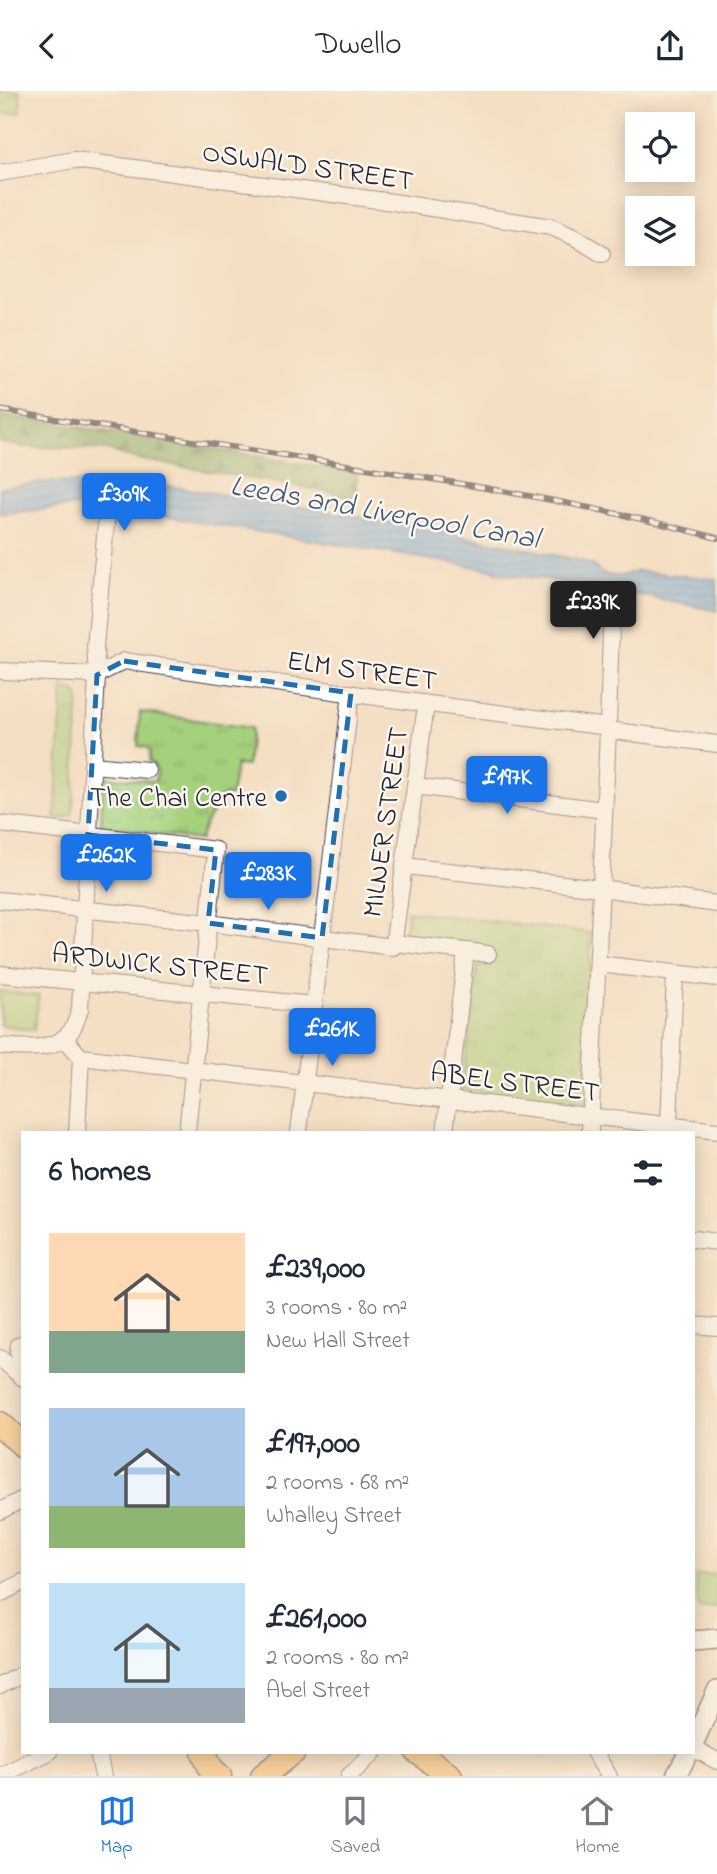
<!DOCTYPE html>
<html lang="en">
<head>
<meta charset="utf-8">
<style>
	body { margin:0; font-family:"Indie Flower",sans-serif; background:#f2f2f3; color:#1f2937; height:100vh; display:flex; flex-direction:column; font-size:26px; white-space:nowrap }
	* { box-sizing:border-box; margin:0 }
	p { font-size:23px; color:#747a83 }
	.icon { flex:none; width:38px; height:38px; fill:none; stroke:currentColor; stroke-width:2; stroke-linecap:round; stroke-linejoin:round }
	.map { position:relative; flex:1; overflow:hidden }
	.details { position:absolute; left:21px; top:1040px; width:674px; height:623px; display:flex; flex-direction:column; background:#fff; border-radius:0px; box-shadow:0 4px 18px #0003 }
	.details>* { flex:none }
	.fabs { position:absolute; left:625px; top:21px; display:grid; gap:14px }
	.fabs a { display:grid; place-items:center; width:70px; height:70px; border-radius:0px; background:#fff; box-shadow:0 4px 18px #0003; font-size:35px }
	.price { position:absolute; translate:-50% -60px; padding:0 16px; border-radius:7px; background:#1a73e8; color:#fff; font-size:23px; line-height:46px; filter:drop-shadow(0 2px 4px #0008) }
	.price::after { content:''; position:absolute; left:50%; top:42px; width:21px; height:16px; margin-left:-10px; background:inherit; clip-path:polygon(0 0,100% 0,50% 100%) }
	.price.on { background:#222; color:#fff }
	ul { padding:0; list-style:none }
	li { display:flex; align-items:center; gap:21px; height:175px; padding:0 28px }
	li span { display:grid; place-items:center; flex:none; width:196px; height:140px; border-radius:0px; color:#555 }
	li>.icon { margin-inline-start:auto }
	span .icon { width:84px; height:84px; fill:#fffc; stroke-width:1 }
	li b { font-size:30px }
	h2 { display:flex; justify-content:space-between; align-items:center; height:84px; padding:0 28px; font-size:30px }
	header { display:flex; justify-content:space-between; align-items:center; height:91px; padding:0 28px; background:#fff; font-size:32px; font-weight:600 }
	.tabs { display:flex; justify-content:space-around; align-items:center; height:98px; border-top:2px solid #e0e1e3; background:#fff; font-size:19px; color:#747a83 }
	.tabs a { display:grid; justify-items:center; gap:4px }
	.tabs .on { color:#1a73e8 }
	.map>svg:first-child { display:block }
</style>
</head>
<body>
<header><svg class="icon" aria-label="back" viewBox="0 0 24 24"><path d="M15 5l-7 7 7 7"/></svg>Dwello<svg class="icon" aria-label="share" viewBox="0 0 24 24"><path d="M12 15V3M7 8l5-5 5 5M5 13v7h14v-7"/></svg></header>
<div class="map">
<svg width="717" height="1685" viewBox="0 0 717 1685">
	<defs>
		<pattern id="grass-tufts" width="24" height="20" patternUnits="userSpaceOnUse" patternTransform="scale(1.75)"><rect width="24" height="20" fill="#a5d07c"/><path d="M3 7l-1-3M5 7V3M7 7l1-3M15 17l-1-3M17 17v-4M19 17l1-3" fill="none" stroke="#8eb26c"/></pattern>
		<pattern id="forest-firs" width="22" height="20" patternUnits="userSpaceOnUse" patternTransform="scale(1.75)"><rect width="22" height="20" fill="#84b26c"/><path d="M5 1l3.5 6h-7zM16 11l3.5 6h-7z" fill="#6c905a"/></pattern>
		<pattern id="garden-furrows" width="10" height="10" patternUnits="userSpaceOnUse" patternTransform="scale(1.75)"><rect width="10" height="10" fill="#a5d07c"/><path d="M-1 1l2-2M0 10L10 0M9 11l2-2" fill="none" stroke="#8eb26c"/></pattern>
		<pattern id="water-rules" width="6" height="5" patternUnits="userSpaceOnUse" patternTransform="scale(1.75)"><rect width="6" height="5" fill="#6ca9dd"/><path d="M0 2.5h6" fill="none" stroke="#5889b4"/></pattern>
	</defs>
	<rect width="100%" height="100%" fill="#fbf7ec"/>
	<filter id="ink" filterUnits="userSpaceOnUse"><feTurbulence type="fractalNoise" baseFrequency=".0143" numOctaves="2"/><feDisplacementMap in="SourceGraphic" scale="14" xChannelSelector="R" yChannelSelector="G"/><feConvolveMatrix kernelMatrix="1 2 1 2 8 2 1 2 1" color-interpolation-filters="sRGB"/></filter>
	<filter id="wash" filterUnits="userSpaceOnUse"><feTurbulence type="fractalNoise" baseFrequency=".00686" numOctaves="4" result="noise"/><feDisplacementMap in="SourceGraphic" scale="28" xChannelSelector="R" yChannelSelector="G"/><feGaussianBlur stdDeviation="1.57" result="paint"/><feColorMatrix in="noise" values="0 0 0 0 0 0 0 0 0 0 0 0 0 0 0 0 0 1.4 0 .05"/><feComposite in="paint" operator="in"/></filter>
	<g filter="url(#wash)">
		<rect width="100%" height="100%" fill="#f4dfc2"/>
		<g fill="url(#grass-tufts)" stroke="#64795c" stroke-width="2">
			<polygon points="63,597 75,601 79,606 73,722 65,727 55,727"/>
			<path d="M140,621l111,16 -4,38 -11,-1 -5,31 -8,-1c-8,16 -20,26 -23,45l-99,-13 2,-50 52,4 2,-10 -3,-7 -5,-2 1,-10 -4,-5 -8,-1z"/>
			<polygon points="407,820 591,842 586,1014 461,999 478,874 490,874 491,860 404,849"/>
		</g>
		<polygon fill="url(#forest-firs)" stroke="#536a54" stroke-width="2" points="0,324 130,344 357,382 355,407 320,399 137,368 107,359 77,357 27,356 0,352"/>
		<polygon fill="url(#garden-furrows)" stroke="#64795c" stroke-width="2" points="0,0 20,0 21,22 0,23"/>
		<g fill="#a5d07c" stroke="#64795c" stroke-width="2">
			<polygon points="0,900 39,905 34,939 0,934"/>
			<polygon points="717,1483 717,1517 699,1519 695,1485"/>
		</g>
		<path fill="url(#water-rules)" stroke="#47668c" stroke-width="2" d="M47,391h37l7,1 10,6h17l9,-4 16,-3 46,7 179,29 160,31 55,12 10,4 8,8 8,2 11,1 18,-5 79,8v32l-93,-19 -5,-6 -13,-1 -9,4 -45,-9 -55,-7 -3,-3 -370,-60c-7,-9 -17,-12 -27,-6l-97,10v-26z"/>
	</g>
	<g filter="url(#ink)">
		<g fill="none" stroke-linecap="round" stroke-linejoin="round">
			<defs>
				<g id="minor">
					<polyline points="0,82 74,69 393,111 551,136 576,147 602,163"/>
					<path d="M0,580l97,4 27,-14c161,24 322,46 484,66v3l109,14"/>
					<polyline points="608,636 612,505"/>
					<polyline points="92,674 147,679"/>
					<polyline points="415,695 604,719"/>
					<polyline points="0,733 216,759 187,1041"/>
					<polyline points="404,775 600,797 717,813"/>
					<polyline points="0,809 208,832 393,856 426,614"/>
					<polyline points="394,852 466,860 445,1041"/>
					<polyline points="466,860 488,863"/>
					<polyline points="598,873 717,887"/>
					<polyline points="0,883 314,914"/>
					<polyline points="64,947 81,966 717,1040"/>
					<path d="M0,955c22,2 56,6 71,-15 4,-6 7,-15 9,-22l17,-334 -2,-28 12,-134"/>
					<polyline points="669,1034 675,882"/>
					<polyline points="77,1041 81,966"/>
					<polyline points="299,1041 351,602"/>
					<polyline points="590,1041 608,639"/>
					<polyline points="693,1148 717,1151"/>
					<polyline points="693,1234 717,1236"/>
					<polyline points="23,1252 19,1254 18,1261 23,1271"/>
					<polyline points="0,1267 23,1287"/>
					<polyline points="0,1420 23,1408"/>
					<polyline points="0,1503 23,1491"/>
					<polyline points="0,1595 23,1583"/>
					<polyline points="693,1657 717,1670"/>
					<polyline points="98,1661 103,1685"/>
					<polyline points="594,1661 609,1685"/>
					<polyline points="0,1685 49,1661"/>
					<polyline points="349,1685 374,1661"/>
				</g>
				<g id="tertiary">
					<polyline points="693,1550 717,1548"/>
					<polyline points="693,1653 717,1600"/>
					<polyline points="676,1685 689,1661"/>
				</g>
				<g id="primary">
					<polyline points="0,1333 23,1354"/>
					<polyline points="204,1661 211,1678 219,1685"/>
					<polyline points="418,1661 450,1685"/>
					<polyline points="263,1685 293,1661"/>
				</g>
			</defs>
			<use href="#minor" stroke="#423e4f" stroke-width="18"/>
			<use href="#tertiary" stroke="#423e4f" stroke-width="22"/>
			<use href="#primary" stroke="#423e4f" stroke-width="27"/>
			<use href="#minor" stroke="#fff" stroke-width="16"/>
			<use href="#tertiary" stroke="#fff" stroke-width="19"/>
			<use href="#primary" stroke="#fbbd6e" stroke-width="24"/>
			<defs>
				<path id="rail" d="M0,319c116,19 231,37 347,55 124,20 248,40 370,73"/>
			</defs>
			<use href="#rail" stroke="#22223b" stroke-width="6"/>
			<use href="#rail" stroke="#fbf7ec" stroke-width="3.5" stroke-dasharray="10" stroke-linecap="butt"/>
		</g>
	</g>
	<path d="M0 0H717V1685H0ZM124,570l227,32 -29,245 -114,-15 8,-73 -128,-15 9,-160z" fill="#f4dfc2" fill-opacity=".55" fill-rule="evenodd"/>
	<path fill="none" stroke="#1f6fb2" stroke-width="5" stroke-dasharray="14 9" stroke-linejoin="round" d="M124,570l227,32 -29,245 -114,-15 8,-73 -128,-15 9,-160z"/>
	<circle fill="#1f6fb2" stroke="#fbf7ec" stroke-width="2.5" cx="281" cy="705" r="7"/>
	<g text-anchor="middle" stroke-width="5" stroke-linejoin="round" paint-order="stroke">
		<g font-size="28" fill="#22223b" stroke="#fbf7ec">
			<text transform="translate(308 74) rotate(8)" y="10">OSWALD STREET</text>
			<text transform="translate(362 578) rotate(8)" y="10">ELM STREET</text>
			<text transform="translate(384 731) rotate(-82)" y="10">MILNER STREET</text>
			<text transform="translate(160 872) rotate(6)" y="10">ARDWICK STREET</text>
			<text transform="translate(515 990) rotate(7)" y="10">ABEL STREET</text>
		</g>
		<g font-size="28" fill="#22223b" stroke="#fbf7ec" text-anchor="end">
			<text x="267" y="715">The Chai Centre</text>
		</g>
		<g font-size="30" font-style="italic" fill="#40587c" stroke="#fbf7ec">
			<text transform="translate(385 420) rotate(10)" y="10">Leeds and Liverpool Canal</text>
		</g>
	</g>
</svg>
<div class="fabs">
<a><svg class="icon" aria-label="locate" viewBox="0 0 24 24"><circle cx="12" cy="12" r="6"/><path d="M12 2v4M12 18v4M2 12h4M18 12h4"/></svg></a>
<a><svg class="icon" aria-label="layers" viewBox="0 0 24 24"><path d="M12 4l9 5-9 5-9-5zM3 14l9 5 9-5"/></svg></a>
</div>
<b class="price" style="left:124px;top:442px">£309K</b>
<b class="price on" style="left:593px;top:550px">£239K</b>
<b class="price" style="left:507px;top:725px">£197K</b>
<b class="price" style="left:106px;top:803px">£262K</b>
<b class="price" style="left:268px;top:821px">£283K</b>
<b class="price" style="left:332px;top:977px">£261K</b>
<section class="details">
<h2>6 homes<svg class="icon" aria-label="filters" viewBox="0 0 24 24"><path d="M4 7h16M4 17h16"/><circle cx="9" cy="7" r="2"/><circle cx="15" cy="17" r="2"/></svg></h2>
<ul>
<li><span style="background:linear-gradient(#ffd9b3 70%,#7fa58c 0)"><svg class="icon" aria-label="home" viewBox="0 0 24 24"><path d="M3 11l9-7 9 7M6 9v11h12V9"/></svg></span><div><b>£239,000</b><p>3 rooms · 80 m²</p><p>New Hall Street</p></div></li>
<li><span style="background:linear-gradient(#a9c7e8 70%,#8fb573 0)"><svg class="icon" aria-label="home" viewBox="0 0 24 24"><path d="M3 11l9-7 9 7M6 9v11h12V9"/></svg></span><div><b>£197,000</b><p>2 rooms · 68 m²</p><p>Whalley Street</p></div></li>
<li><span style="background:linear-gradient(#bfe0f5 75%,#9aa5b1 0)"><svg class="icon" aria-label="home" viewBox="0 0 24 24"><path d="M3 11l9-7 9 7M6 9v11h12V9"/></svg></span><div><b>£261,000</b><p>2 rooms · 80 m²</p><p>Abel Street</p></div></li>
</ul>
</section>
</div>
<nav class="tabs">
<a class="on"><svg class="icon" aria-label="map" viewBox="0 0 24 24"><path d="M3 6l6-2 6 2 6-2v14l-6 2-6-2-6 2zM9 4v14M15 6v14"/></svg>Map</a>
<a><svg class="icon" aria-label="saved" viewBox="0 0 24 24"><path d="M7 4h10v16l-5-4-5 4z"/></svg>Saved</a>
<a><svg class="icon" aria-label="home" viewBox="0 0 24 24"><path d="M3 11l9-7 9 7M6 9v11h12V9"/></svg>Home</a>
</nav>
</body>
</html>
